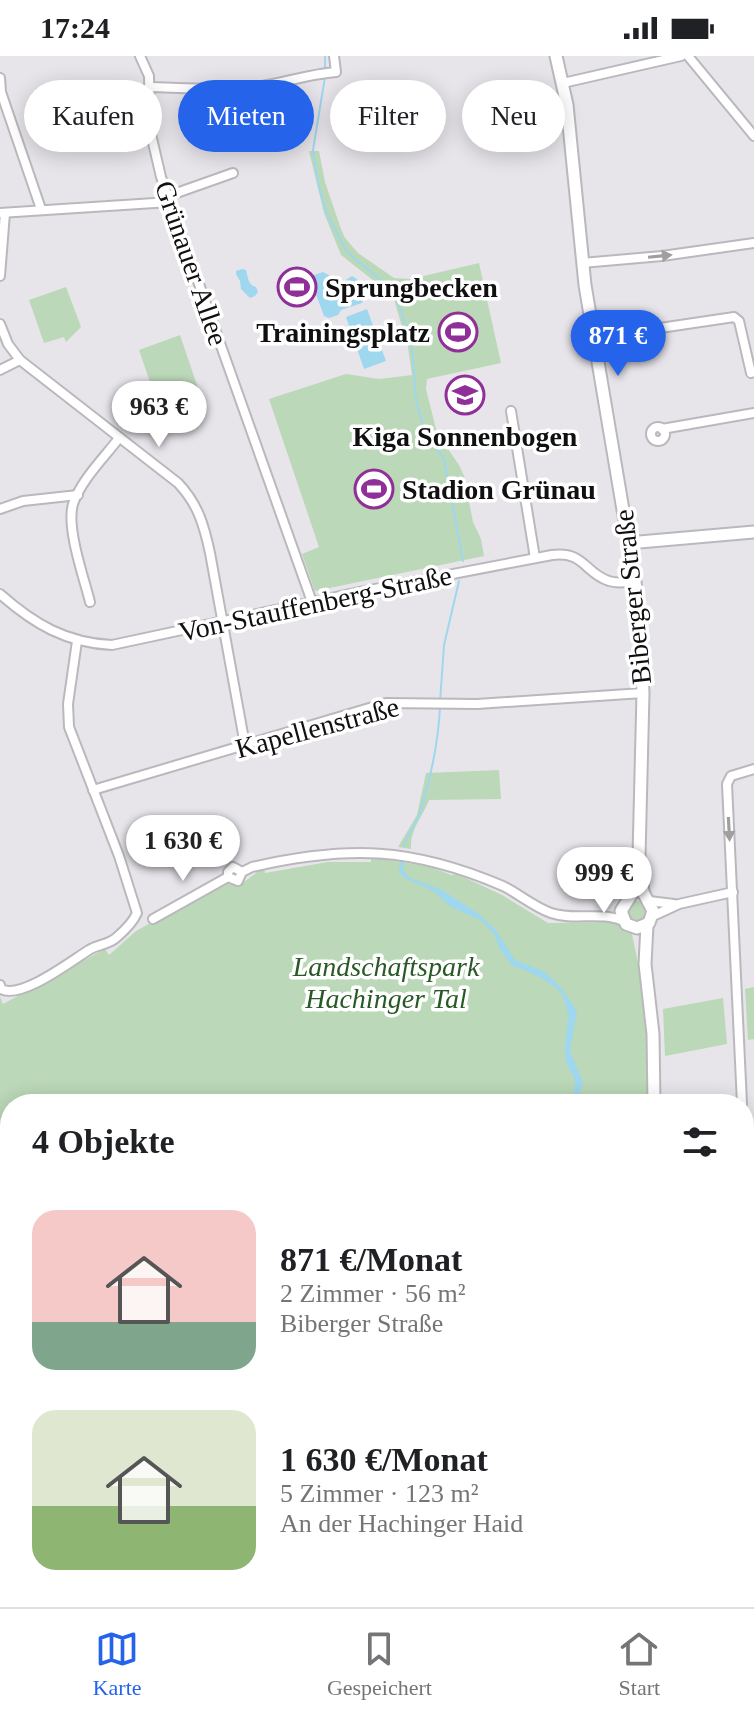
<!DOCTYPE html>
<html lang="de">
<head>
<meta charset="utf-8">
<style>
	body { margin:0; font-family:"Times New Roman",serif; background:#f6f6f6; color:#202124; height:100vh; display:flex; flex-direction:column; font-size:30px; white-space:nowrap }
	* { box-sizing:border-box; margin:0 }
	p { font-size:26px; color:#757577 }
	.icon { flex:none; width:44px; height:44px; fill:none; stroke:currentColor; stroke-width:2; stroke-linecap:round; stroke-linejoin:round }
	.map { position:relative; flex:1; overflow:hidden }
	.details { position:absolute; left:0px; top:1038px; width:754px; height:514px; display:flex; flex-direction:column; background:#fff; border-radius:32px 32px 0 0; box-shadow:0 4px 20px #0003 }
	.details>* { flex:none }
	.guide { position:absolute; left:24px; top:24px; width:706px; height:72px; display:flex; gap:16px }
	.price { position:absolute; translate:-50% -68px; padding:0 18px; border-radius:28px; background:#fff; color:#222; font-size:26px; line-height:52px; filter:drop-shadow(0 2px 4px #0008) }
	.price::after { content:''; position:absolute; left:50%; top:48px; width:24px; height:18px; margin-left:-12px; background:inherit; clip-path:polygon(0 0,100% 0,50% 100%) }
	.price.on { background:#2563eb; color:#fff }
	ul { padding:0; list-style:none }
	li { display:flex; align-items:center; gap:24px; height:200px; padding:0 32px }
	li span { display:grid; place-items:center; flex:none; width:224px; height:160px; border-radius:24px; color:#555 }
	li>.icon { margin-inline-start:auto }
	span .icon { width:96px; height:96px; fill:#fffc; stroke-width:1 }
	li b { font-size:34px }
	h2 { display:flex; justify-content:space-between; align-items:center; height:96px; padding:0 32px; font-size:34px }
	.tag { padding:0 28px; border-radius:36px; background:#fff; box-shadow:0 4px 20px #0003; font-size:28px; line-height:72px }
	.tag.on { background:#2563eb; color:#fff }
	.status { display:flex; justify-content:space-between; align-items:center; height:56px; padding:0 40px; background:#fff; direction:ltr }
	.status svg { height:22px; fill:currentColor }
	.dock { display:flex; justify-content:space-around; align-items:center; height:112px; border-top:2px solid #e0e0e0; background:#fff; font-size:22px; color:#757577 }
	.dock a { display:grid; justify-items:center; gap:4px }
	.dock .on { color:#2563eb }
	.map>svg:first-child { display:block }
</style>
</head>
<body>
<div class="status"><b>17:24</b><svg viewBox="0 0 49 12"><path d="M0 12V9h3v3zM5 12V6h3v6zM10 12V3h3v9zM15 12V0h3v12zM26 1h20v11H26zM47 4h2v5h-2z"/></svg></div>
<div class="map">
<svg width="754" height="1551" viewBox="0 0 754 1551">
	<rect width="100%" height="100%" fill="#e7e5ea"/>
	<g fill="#bbd8b8">
		<polygon points="309,95 319,95 325,126 341,173 345,182 358,197 394,222 411,223 479,207 501,307 427,323 426,333 437,377 459,409 464,420 473,466 481,483 484,500 315,535 302,498 319,491 269,343 346,318 379,323 412,319 408,291 393,240 341,199 324,157"/>
		<polygon points="66,231 81,271 66,286 64,281 44,287 29,244"/>
		<polygon points="180,279 199,335 146,353 144,351 135,354 132,345 154,338 139,294"/>
		<path d="M499,714l2,29 -72,1c-7,18 -19,29 -18,49l-13,-2 19,-32 9,-42z"/>
		<path d="M371,801l60,10 20,8 6,-1 45,21 46,28 67,-1 17,12c13,56 16,113 17,170h-639v494h41l-12,9h-39v-610l3,7 102,-55 4,6 27,-24 89,-49 15,3 20,-15 4,-2 1,5 63,-11h43z"/>
		<circle cx="637" cy="856" r="11"/>
		<polygon points="754,931 754,983 748,984 745,933"/>
		<polygon points="723,942 727,988 665,1000 663,953"/>
		<polygon points="135,1542 219,1542 230,1551 127,1551"/>
		<polygon points="284,1542 655,1542 656,1551 296,1551"/>
	</g>
	<g fill="#9ed7ee">
		<path d="M242,213l4,1c2,7 2,15 10,17l2,5 -3,4 -5,2 -9,-9 -1,-8 -4,-7v-3z"/>
		<polygon points="323,216 329,219 332,228 336,230 352,220 357,223 364,242 362,247 341,254 338,259 329,262 324,260 311,225 314,219"/>
		<polygon points="304,221 310,235 290,242 285,227"/>
		<polygon points="367,253 386,305 364,313 346,261"/>
		<path d="M400,805l4,1 -1,7 5,8 34,13 37,24 16,15 20,31 28,11 18,16 16,24 -7,40 13,31 -7,22h-8c17,-33 -2,-24 -3,-52 -1,-9 4,-32 3,-37 -1,-5 -4,-19 -8,-23 -7,-9 -37,-24 -48,-26l-13,-18 -3,-11 -14,-16 -31,-14 -18,-16 -29,-13 -5,-6z"/>
		<polygon points="577,1542 642,1542 643,1551 574,1551"/>
	</g>
	<g fill="none" stroke-linecap="round" stroke-linejoin="round">
		<g stroke="#9ed7ee" stroke-width="2">
			<polyline points="325,0 325,15"/>
			<polyline points="325,21 313,94 318,127 326,156 347,196 395,236 412,289 416,345 425,376 444,403 463,505"/>
			<polyline points="440,646 444,589 459,525"/>
			<path d="M404,790c3,-12 12,-21 16,-33 10,-32 18,-71 20,-105"/>
			<polyline points="435,1542 436,1551"/>
		</g>
		<g stroke="#c7c5c9" stroke-width="14" stroke-dasharray="14 7" stroke-linecap="butt">
			<polyline points="0,1340 10,1347"/>
			<polyline points="0,1357 10,1365"/>
		</g>
		<defs>
			<g id="minor">
				<polyline points="140,0 149,20 150,74 161,121 312,546"/>
				<polyline points="688,0 754,80"/>
				<polyline points="0,22 1,36 41,153"/>
				<polyline points="563,27 681,0"/>
				<path d="M149,31c38,1 75,4 113,-1 25,-4 48,-12 74,-14l-2,-16"/>
				<polyline points="168,140 233,117"/>
				<polyline points="0,157 170,146"/>
				<polyline points="582,207 662,200 754,187"/>
				<polyline points="0,220 5,157"/>
				<path d="M0,268l8,20 12,16 158,123c20,21 26,42 32,70l35,192"/>
				<polyline points="593,282 734,261 739,265 751,317"/>
				<polyline points="0,314 20,304"/>
				<polyline points="511,355 535,502"/>
				<circle cx="658" cy="378" r="7"/>
				<polyline points="662,373 754,357"/>
				<polyline points="0,453 23,445 78,439"/>
				<path d="M0,538c34,30 66,49 112,51l247,-53 193,-37c33,-4 32,18 57,26 8,3 17,1 26,0"/>
				<path d="M90,546c-6,-24 -24,-74 -17,-98 8,-24 31,-46 46,-66"/>
				<polyline points="93,734 386,647 477,648 643,637"/>
				<polyline points="228,821 228,816 233,811 242,816"/>
				<polyline points="649,845 674,848"/>
				<polyline points="653,860 679,848 733,836"/>
				<path d="M153,863l75,-42 10,4 4,-9 10,-5c96,-22 160,-20 251,19 16,8 31,21 48,27 23,8 50,-2 72,8"/>
				<path d="M0,929l1,4c20,11 70,-28 88,-39 9,-6 20,-5 28,-13 7,-6 16,-15 20,-24l-18,-57 -50,-129 -1,-23 9,-63"/>
				<polyline points="742,1048 727,728 731,720 754,713"/>
				<polyline points="744,1087 751,1234"/>
				<polyline points="744,1503 754,1502"/>
			</g>
			<g id="secondary">
				<polyline points="556,0 567,49 585,229 635,525 640,574 643,637 639,800 633,836 621,855 626,868 637,872 649,867 653,855 643,836 639,800"/>
				<polyline points="628,487 754,476"/>
				<polyline points="647,869 645,908 653,978 654,1048"/>
				<polyline points="665,1542 666,1551"/>
			</g>
			<g id="motorway">
				<polyline points="235,1542 247,1551"/>
				<polyline points="258,1542 269,1551"/>
			</g>
		</defs>
		<use href="#minor" stroke="#bab8bd" stroke-width="12"/>
		<use href="#secondary" stroke="#bab8bd" stroke-width="15"/>
		<use href="#motorway" stroke="#bab8bd" stroke-width="18"/>
		<use href="#minor" stroke="#fff" stroke-width="8"/>
		<use href="#secondary" stroke="#fff" stroke-width="11"/>
		<use href="#motorway" stroke="#fff" stroke-width="14"/>
	</g>
	<defs><path id="oneway-solid" d="M-6-.8H1V-3.2L6.5 0L1 3.2V.8H-6Z" transform="scale(2)"/></defs>
	<g fill="#9f9fa0">
		<use href="#oneway-solid" transform="translate(660 200) rotate(-6)"/>
		<use href="#oneway-solid" transform="translate(729 773) rotate(87)"/>
	</g>
	<defs>
		<symbol id="stadium-ring" viewBox="-11 -11 22 22"><circle r="9.5" fill="#fff" stroke="#8f2f97" stroke-width="1.5"/><path d="M0-5a6.5 5 0 1 0 0 10a6.5 5 0 1 0 0-10ZM-3.5-1.8h7v3.6h-7Z" fill="#8f2f97"/></symbol>
		<symbol id="school-ring" viewBox="-11 -11 22 22"><circle r="9.5" fill="#fff" stroke="#8f2f97" stroke-width="1.5"/><path d="M0-5L7-2L0 1L-7-2ZM-4 1L0 2.5L4 1V4Q0 6-4 4Z" fill="#8f2f97"/></symbol>
	</defs>
	<g fill-rule="evenodd">
		<use href="#stadium-ring" x="275" y="209" width="44" height="44"/>
		<use href="#stadium-ring" x="436" y="254" width="44" height="44"/>
		<use href="#school-ring" x="443" y="317" width="44" height="44"/>
		<use href="#stadium-ring" x="352" y="411" width="44" height="44"/>
	</g>
	<g text-anchor="middle" stroke-width="7" stroke-linejoin="round" paint-order="stroke">
		<g font-size="28" fill="#101011" stroke="#fff">
			<text transform="translate(192 207) rotate(71)" y="10">Grünauer Allee</text>
			<text transform="translate(632 541) rotate(-96)" y="10">Biberger Straße</text>
			<text transform="translate(315 547) rotate(-12)" y="10">Von-Stauffenberg-Straße</text>
			<text transform="translate(317 671) rotate(-15)" y="10">Kapellenstraße</text>
		</g>
		<g font-size="28" font-weight="bold" fill="#101011" stroke="#fff" text-anchor="start">
			<text x="325" y="241">Sprungbecken</text>
			<text x="430" y="286" text-anchor="end">Trainingsplatz</text>
			<text x="465" y="390" text-anchor="middle">Kiga Sonnenbogen</text>
			<text x="402" y="443">Stadion Grünau</text>
		</g>
		<g font-size="28" font-style="italic" fill="#295926" stroke="#fff">
			<text x="386" y="920">Landschaftspark<tspan x="386" dy="32">Hachinger Tal</tspan></text>
		</g>
	</g>
</svg>
<b class="price on" style="left:618px;top:322px">871 €</b>
<b class="price" style="left:159px;top:393px">963 €</b>
<b class="price" style="left:183px;top:827px">1 630 €</b>
<b class="price" style="left:604px;top:859px">999 €</b>
<div class="guide">
<a class="tag">Kaufen</a>
<a class="tag on">Mieten</a>
<a class="tag">Filter</a>
<a class="tag">Neu</a>
</div>
<section class="details">
<h2>4 Objekte<svg class="icon" aria-label="filters" viewBox="0 0 24 24"><path d="M4 7h16M4 17h16"/><circle cx="9" cy="7" r="2"/><circle cx="15" cy="17" r="2"/></svg></h2>
<ul>
<li><span style="background:linear-gradient(#f6c9c9 70%,#7fa58c 0)"><svg class="icon" aria-label="home" viewBox="0 0 24 24"><path d="M3 11l9-7 9 7M6 9v11h12V9"/></svg></span><div><b>871 €/Monat</b><p>2 Zimmer · 56 m²</p><p>Biberger Straße</p></div></li>
<li><span style="background:linear-gradient(#dfe7d0 60%,#8fb573 0)"><svg class="icon" aria-label="home" viewBox="0 0 24 24"><path d="M3 11l9-7 9 7M6 9v11h12V9"/></svg></span><div><b>1 630 €/Monat</b><p>5 Zimmer · 123 m²</p><p>An der Hachinger Haid</p></div></li>
</ul>
</section>
</div>
<nav class="dock">
<a class="on"><svg class="icon" aria-label="map" viewBox="0 0 24 24"><path d="M3 6l6-2 6 2 6-2v14l-6 2-6-2-6 2zM9 4v14M15 6v14"/></svg>Karte</a>
<a><svg class="icon" aria-label="saved" viewBox="0 0 24 24"><path d="M7 4h10v16l-5-4-5 4z"/></svg>Gespeichert</a>
<a><svg class="icon" aria-label="home" viewBox="0 0 24 24"><path d="M3 11l9-7 9 7M6 9v11h12V9"/></svg>Start</a>
</nav>
</body>
</html>
